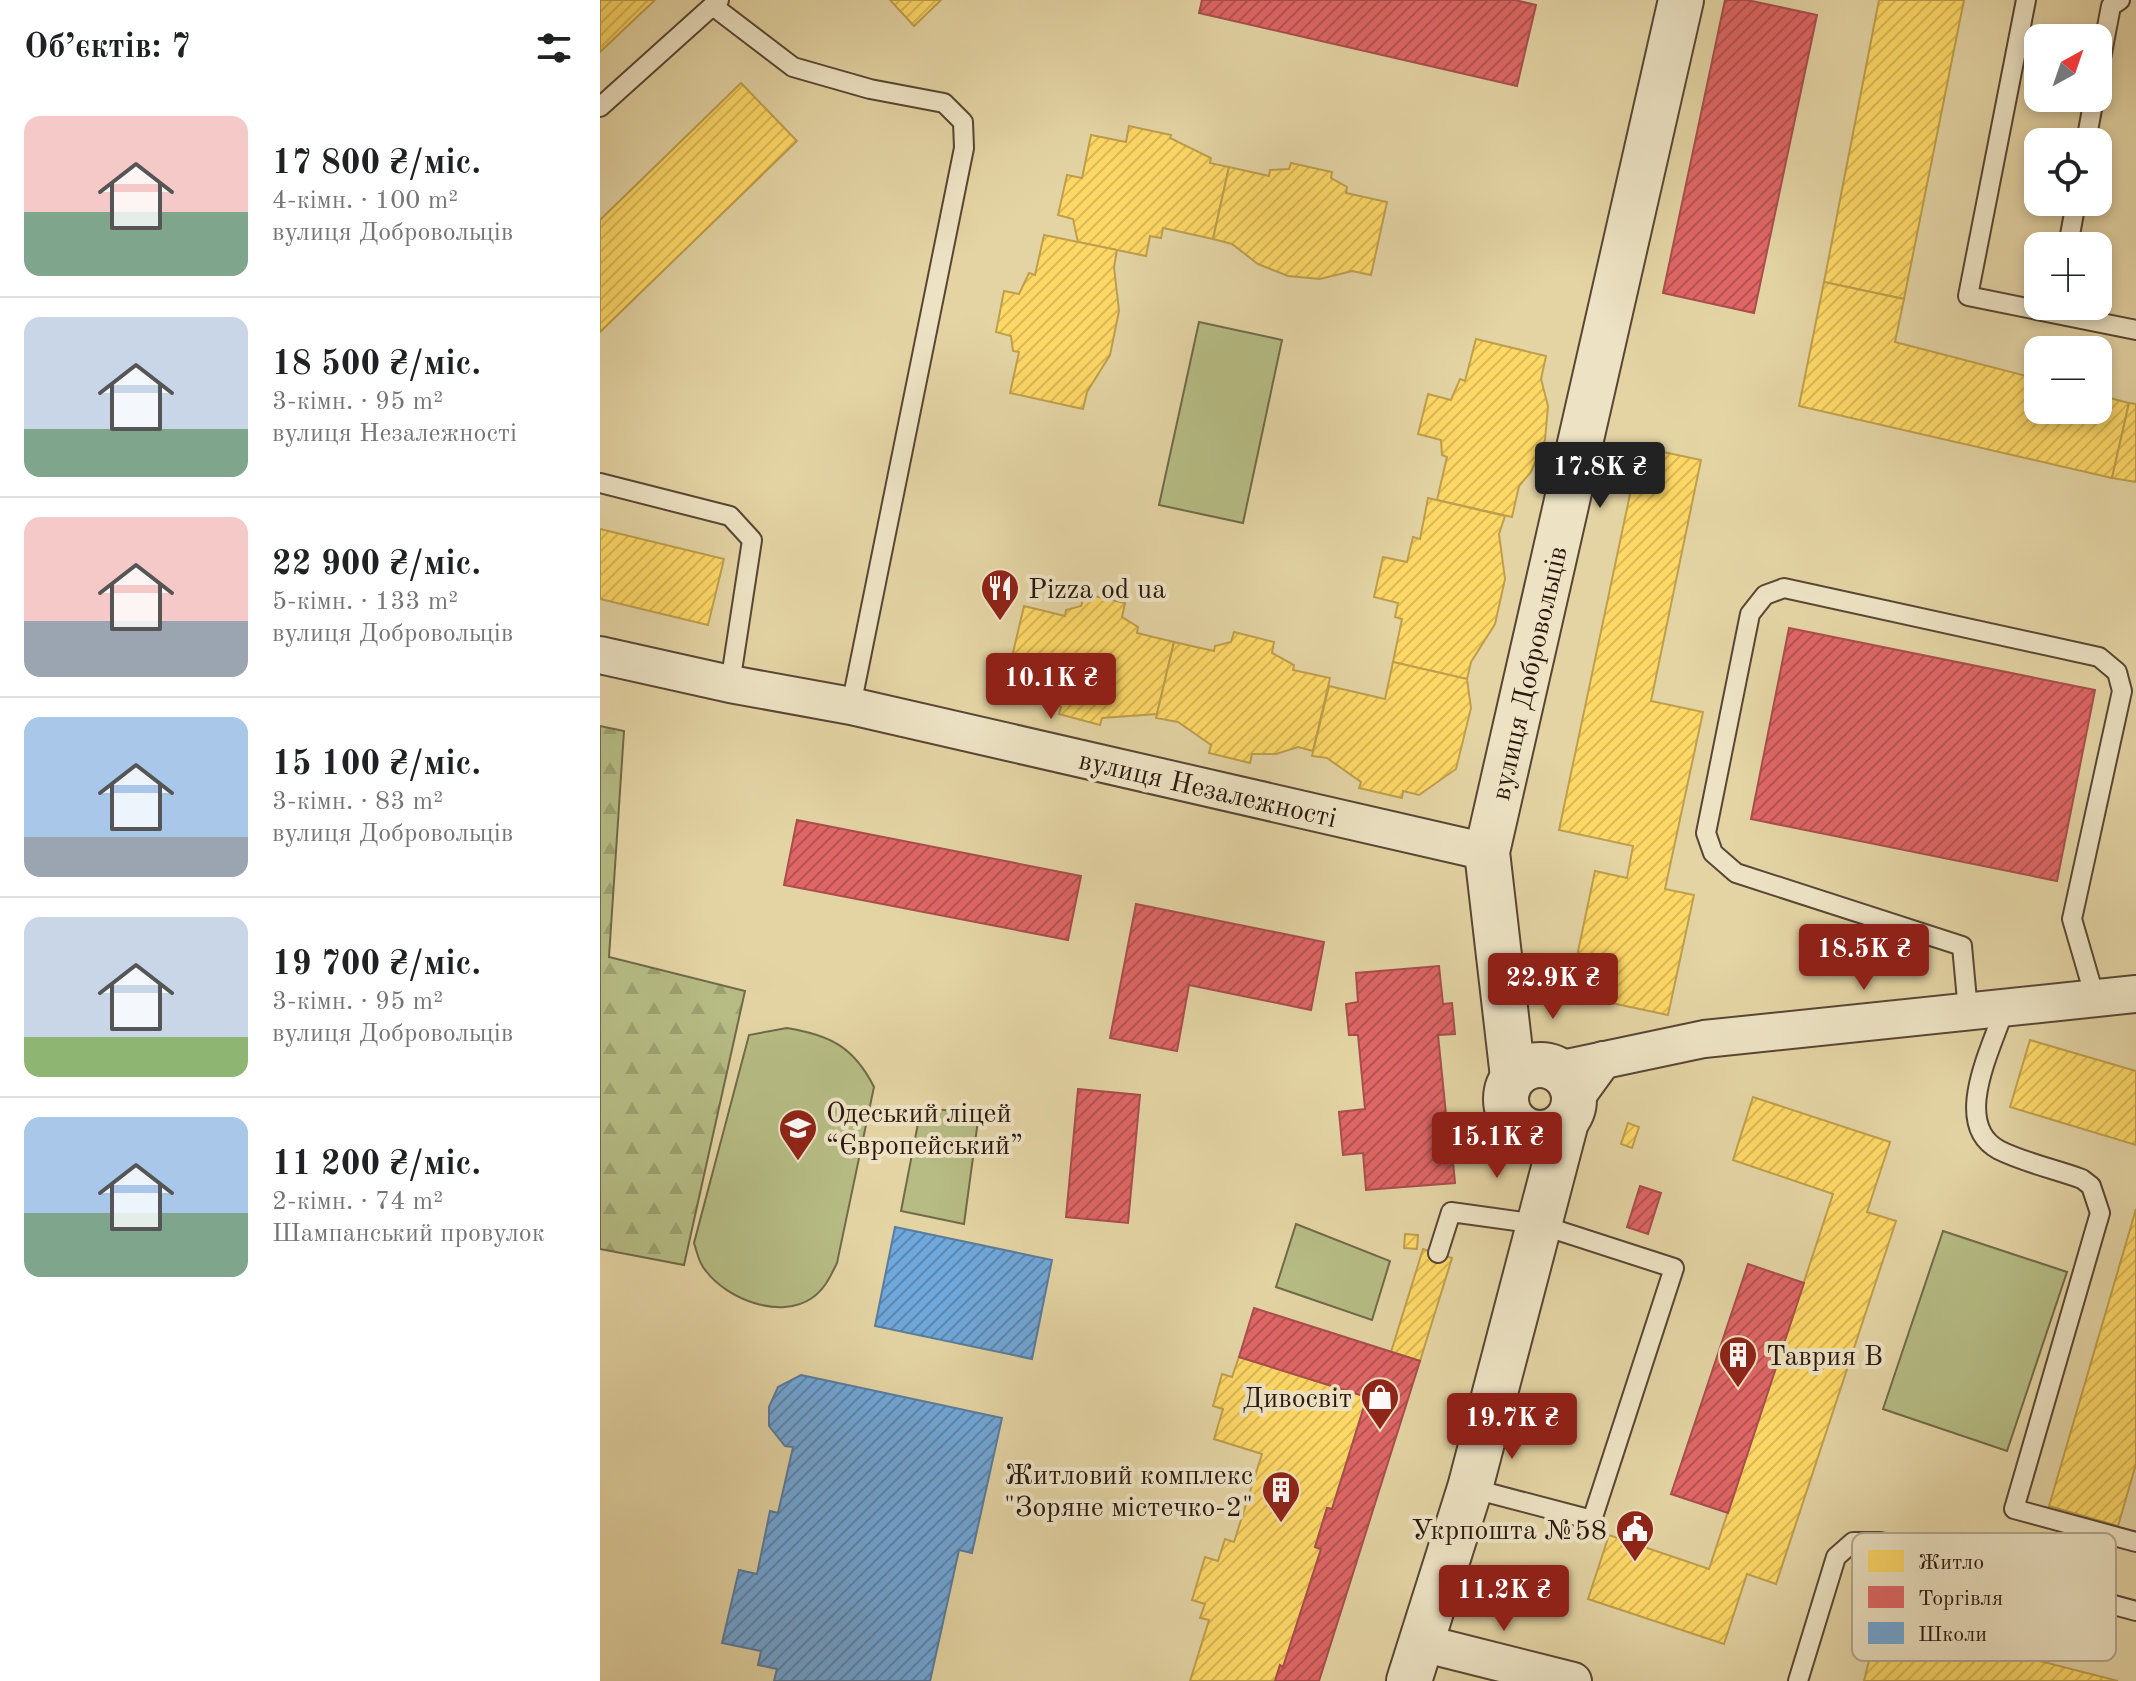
<!DOCTYPE html>
<html lang="uk">
<head>
<meta charset="utf-8">
<style>
	body { margin:0; font-family:"Old Standard TT",serif; background:#f2f2f2; color:#202124; height:100vh; display:flex; flex-direction:column; font-size:30px; white-space:nowrap }
	* { box-sizing:border-box; margin:0 }
	p { font-size:26px; color:#757577 }
	.icon { flex:none; width:44px; height:44px; fill:none; stroke:currentColor; stroke-width:2; stroke-linecap:round; stroke-linejoin:round }
	.map { position:relative; flex:1; overflow:hidden }
	.side { display:flex; flex-direction:column; background:#fff; width:600px }
	.side>* { flex:none }
	.needle { width:52px; rotate:40deg }
	.buttons { position:absolute; left:1424px; top:24px; display:grid; gap:16px }
	.buttons a { display:grid; place-items:center; width:88px; height:88px; border-radius:16px; background:#fff; box-shadow:0 4px 12px #0003; font-size:40px }
	.price { position:absolute; translate:-50% -68px; padding:0 18px; border-radius:8px; background:#8f2418; color:#fff; font-size:26px; line-height:52px; filter:drop-shadow(0 2px 4px #0008) }
	.price::after { content:''; position:absolute; left:50%; top:48px; width:24px; height:18px; margin-left:-12px; background:inherit; clip-path:polygon(0 0,100% 0,50% 100%) }
	.price.active { background:#222; color:#fff }
	ul { padding:0; list-style:none }
	li { display:flex; align-items:center; gap:24px; height:200px; padding:0 24px }
	li+li { border-top:2px solid #e0e0e0 }
	li span { display:grid; place-items:center; flex:none; width:224px; height:160px; border-radius:16px; color:#555 }
	li>.icon { margin-inline-start:auto }
	span .icon { width:96px; height:96px; fill:#fffc; stroke-width:1 }
	li b { font-size:34px }
	h2 { display:flex; justify-content:space-between; align-items:center; height:96px; padding:0 24px; font-size:34px }
	main { display:flex; flex:1; min-height:0 }
	.map>svg:first-child { display:block }
</style>
</head>
<body>
<main>
<section class="side">
<h2>Об’єктів: 7<svg class="icon" aria-label="filters" viewBox="0 0 24 24"><path d="M4 7h16M4 17h16"/><circle cx="9" cy="7" r="2"/><circle cx="15" cy="17" r="2"/></svg></h2>
<ul>
<li><span style="background:linear-gradient(#f6c9c9 60%,#7fa58c 0)"><svg class="icon" aria-label="home" viewBox="0 0 24 24"><path d="M3 11l9-7 9 7M6 9v11h12V9"/></svg></span><div><b>17 800 ₴/міс.</b><p>4-кімн. · 100 m²</p><p>вулиця Добровольців</p></div></li>
<li><span style="background:linear-gradient(#c9d6e8 70%,#7fa58c 0)"><svg class="icon" aria-label="home" viewBox="0 0 24 24"><path d="M3 11l9-7 9 7M6 9v11h12V9"/></svg></span><div><b>18 500 ₴/міс.</b><p>3-кімн. · 95 m²</p><p>вулиця Незалежності</p></div></li>
<li><span style="background:linear-gradient(#f6c9c9 65%,#9aa5b1 0)"><svg class="icon" aria-label="home" viewBox="0 0 24 24"><path d="M3 11l9-7 9 7M6 9v11h12V9"/></svg></span><div><b>22 900 ₴/міс.</b><p>5-кімн. · 133 m²</p><p>вулиця Добровольців</p></div></li>
<li><span style="background:linear-gradient(#a9c7e8 75%,#9aa5b1 0)"><svg class="icon" aria-label="home" viewBox="0 0 24 24"><path d="M3 11l9-7 9 7M6 9v11h12V9"/></svg></span><div><b>15 100 ₴/міс.</b><p>3-кімн. · 83 m²</p><p>вулиця Добровольців</p></div></li>
<li><span style="background:linear-gradient(#c9d6e8 75%,#8fb573 0)"><svg class="icon" aria-label="home" viewBox="0 0 24 24"><path d="M3 11l9-7 9 7M6 9v11h12V9"/></svg></span><div><b>19 700 ₴/міс.</b><p>3-кімн. · 95 m²</p><p>вулиця Добровольців</p></div></li>
<li><span style="background:linear-gradient(#a9c7e8 60%,#7fa58c 0)"><svg class="icon" aria-label="home" viewBox="0 0 24 24"><path d="M3 11l9-7 9 7M6 9v11h12V9"/></svg></span><div><b>11 200 ₴/міс.</b><p>2-кімн. · 74 m²</p><p>Шампанський провулок</p></div></li>
</ul>
</section>
<div class="map">
<svg width="1536" height="1681" viewBox="0 0 1536 1681">
	<defs>
		<pattern id="forest-firs" width="22" height="20" patternUnits="userSpaceOnUse" patternTransform="scale(2)"><rect width="22" height="20" fill="#b6bc84"/><path d="M5 1l3.5 6h-7zM16 11l3.5 6h-7z" fill="#9da171"/></pattern>
		<pattern id="homes-hatch" width="6" height="6" patternUnits="userSpaceOnUse" patternTransform="scale(2)"><rect width="6" height="6" fill="#ffd966"/><path d="M-1 1l2-2M0 6l6-6M5 7l2-2" fill="none" stroke="#dbba57"/></pattern>
		<pattern id="shops-hatch" width="6" height="6" patternUnits="userSpaceOnUse" patternTransform="scale(2)"><rect width="6" height="6" fill="#e06666"/><path d="M-1 1l2-2M0 6l6-6M5 7l2-2" fill="none" stroke="#b65352"/></pattern>
		<pattern id="schools-hatch" width="6" height="6" patternUnits="userSpaceOnUse" patternTransform="scale(2)"><rect width="6" height="6" fill="#6fa8dc"/><path d="M-1 1l2-2M0 6l6-6M5 7l2-2" fill="none" stroke="#5b88b1"/></pattern>
	</defs>
	<rect width="100%" height="100%" fill="#e4d4a4"/>
	<filter id="stains"><feTurbulence type="fractalNoise" baseFrequency=".0025" numOctaves="4"/><feColorMatrix values="0 0 0 0 .2 0 0 0 0 .09 0 0 0 0 .02 0 0 0 .5 -.17"/></filter>
	<radialGradient id="worn" r=".72"><stop offset=".6" stop-color="#630" stop-opacity="0"/><stop offset="1" stop-color="#630" stop-opacity=".3"/></radialGradient>
	<polygon fill="url(#forest-firs)" stroke="#706a4a" stroke-width="2" points="0,726 24,731 9,957 145,991 84,1265 0,1249"/>
	<g fill="#b6bc84" stroke="#706a4a" stroke-width="2">
		<polygon points="599,322 682,340 643,523 559,505"/>
		<path d="M187,1028c43,7 67,19 87,59l-37,176c-7,14 -12,26 -25,35 -32,22 -85,1 -106,-27 -7,-7 -9,-19 -12,-28l55,-208z"/>
		<polygon points="321,1108 379,1113 364,1224 301,1211"/>
		<polygon points="696,1224 790,1261 772,1320 676,1287"/>
		<polygon points="1343,1231 1467,1272 1407,1451 1283,1409"/>
	</g>
	<g fill="url(#homes-hatch)" stroke="#bf9f4c" stroke-width="2">
		<polygon points="0,0 55,0 0,52"/>
		<polygon points="290,0 341,0 314,26"/>
		<polygon points="1279,0 1364,0 1304,299 1224,282"/>
		<polygon points="141,83 197,141 0,332 0,220"/>
		<polygon points="529,126 571,135 570,138 611,158 610,163 629,167 613,239 563,228 561,238 550,236 546,256 478,242 473,219 458,215 467,175 482,178 491,135 526,142"/>
		<polygon points="691,163 732,172 731,178 747,187 746,193 787,202 771,275 752,271 720,279 688,276 658,264 632,244 613,239 629,167 669,176 670,170 689,169"/>
		<polygon points="444,235 517,250 514,267 519,311 510,355 487,392 483,409 410,393 419,352 413,351 411,336 396,332 404,291 419,294 429,273 435,275"/>
		<polygon points="1224,282 1304,299 1295,342 1438,379 1438,410 1498,410 1498,395 1529,403 1512,478 1199,406"/>
		<polygon points="876,339 946,356 941,379 948,406 945,440 931,472 919,486 912,517 837,500 847,457 842,455 841,440 818,434 828,394 851,400 860,379 865,381"/>
		<polygon points="1529,403 1536,404 1536,482 1512,478"/>
		<polygon points="1040,447 1101,460 1051,701 1103,712 1065,889 1094,895 1068,1015 969,994 995,871 1027,878 1033,846 959,830"/>
		<polygon points="828,498 905,516 899,534 905,579 895,624 871,662 867,679 793,662 802,619 795,617 798,603 774,597 783,557 807,562 813,537 820,539"/>
		<polygon points="0,529 124,559 108,625 0,599"/>
		<polygon points="485,594 525,603 522,617 538,627 537,633 574,642 557,714 502,718 500,725 459,714 461,707 428,683 407,678 424,606 465,616 466,610 481,606"/>
		<polygon points="634,632 674,642 672,653 694,665 693,670 730,678 713,751 698,747 676,754 652,754 650,763 609,753 611,745 578,722 556,718 574,642 614,651 615,646 631,642"/>
		<polygon points="793,662 867,679 871,708 856,769 819,795 803,791 802,798 759,788 761,782 727,758 712,756 729,686 785,699"/>
		<polygon points="1430,1040 1536,1071 1536,1145 1410,1107"/>
		<polygon points="1153,1097 1290,1142 1267,1212 1296,1221 1176,1584 1147,1574 1124,1644 988,1599 1009,1535 1109,1569 1233,1194 1133,1160"/>
		<polygon points="1028,1123 1039,1127 1032,1148 1021,1144"/>
		<polygon points="1536,1209 1536,1464 1518,1526 1449,1506"/>
		<polygon points="805,1234 818,1235 817,1249 804,1248"/>
		<polygon points="823,1249 852,1258 820,1361 791,1352"/>
		<polygon points="639,1357 767,1397 732,1509 727,1508 715,1547 721,1549 683,1667 680,1665 675,1681 590,1681 609,1620 600,1618 605,1604 592,1600 605,1557 618,1561 625,1539 634,1542 662,1454 614,1439 623,1409 613,1406 622,1374 632,1377"/>
		<polygon points="1279,1620 1358,1640 1518,1681 1264,1681"/>
	</g>
	<g fill="url(#shops-hatch)" stroke="#a94e4c" stroke-width="2">
		<polygon points="602,0 915,0 936,5 917,86 599,13"/>
		<polygon points="1125,0 1147,0 1217,15 1154,313 1063,293"/>
		<polygon points="1189,628 1495,690 1457,881 1151,819"/>
		<polygon points="197,820 481,876 468,940 184,885"/>
		<polygon points="536,904 724,942 711,1010 589,985 577,1051 510,1038"/>
		<polygon points="839,966 843,1004 852,1003 855,1034 838,1035 847,1124 863,1122 866,1150 852,1151 855,1183 766,1190 763,1153 743,1155 739,1112 765,1109 758,1035 749,1035 746,1004 758,1002 756,973"/>
		<polygon points="478,1089 540,1095 528,1223 466,1217"/>
		<polygon points="1040,1186 1061,1193 1048,1234 1027,1227"/>
		<polygon points="1148,1264 1204,1283 1128,1513 1071,1494"/>
		<polygon points="654,1308 820,1361 719,1681 675,1681 680,1665 683,1667 721,1549 715,1547 727,1508 732,1509 767,1397 639,1357"/>
	</g>
	<g fill="url(#schools-hatch)" stroke="#5a7c9e" stroke-width="2">
		<polygon points="295,1227 452,1260 432,1359 275,1326"/>
		<polygon points="201,1375 402,1418 372,1553 359,1550 330,1681 174,1681 177,1669 158,1665 161,1651 122,1643 139,1570 157,1574 170,1511 178,1513 193,1447 185,1446 169,1426 169,1407 178,1387"/>
	</g>
	<g fill="none" stroke-linecap="round" stroke-linejoin="round">
		<defs>
			<g id="service">
				<polyline points="1426,0 1368,296 1536,330"/>
				<polyline points="113,6 193,67 270,89 344,103 363,122 364,148 251,706"/>
				<polyline points="1498,74 1511,6 1520,0"/>
				<polyline points="0,107 119,0"/>
				<polyline points="1486,142 1494,98"/>
				<polyline points="1468,246 1476,202"/>
				<polyline points="0,483 130,516 152,540 130,684"/>
				<path d="M1405,1007c-12,39 -55,117 -6,143 26,13 56,19 83,29l9,7 9,27 -86,296 122,33"/>
				<polyline points="1368,1011 1362,946 1136,873 1113,853 1106,833 1150,614 1165,595 1184,588 1499,657 1517,672 1522,691 1472,919 1495,998"/>
				<polyline points="838,1253 851,1212 938,1224 1074,1268 992,1520 870,1488"/>
				<polyline points="1198,1681 1236,1557 1253,1542 1281,1542 1536,1611"/>
			</g>
			<g id="minor">
				<polyline points="0,655 130,684 251,706 887,852"/>
				<polyline points="957,1070 1104,1039 1536,994"/>
				<polyline points="974,1100 1003,1060"/>
				<polyline points="822,1643 973,1681"/>
			</g>
			<g id="tertiary">
				<circle cx="940" cy="1099" r="34"/>
				<polyline points="913,1077 887,852 1081,0"/>
				<polyline points="809,1681 870,1488 966,1122"/>
			</g>
		</defs>
		<use href="#service" stroke="#584634" stroke-width="22"/>
		<use href="#minor" stroke="#584634" stroke-width="40"/>
		<use href="#tertiary" stroke="#584634" stroke-width="48"/>
		<use href="#service" stroke="#ede3c4" stroke-width="18"/>
		<use href="#minor" stroke="#ede3c4" stroke-width="36"/>
		<use href="#tertiary" stroke="#ede3c4" stroke-width="44"/>
	</g>
	<defs>
		<symbol id="restaurant-pin" viewBox="-11 -11 22 30"><path d="M0 17L-7.5 6A9.5 9.5 0 1 1 7.5 6Z" fill="#8f2418" stroke="#ede3c4"/><path d="M-5-6h1v4h1v-4h1v4h1v-4h1v5L-1.5 .5V6h-2V.5L-5-1ZM5-6V6H3V1.5H1.5Q1.5-4 5-6Z" fill="#fff"/></symbol>
		<symbol id="school-pin" viewBox="-11 -11 22 30"><path d="M0 17L-7.5 6A9.5 9.5 0 1 1 7.5 6Z" fill="#8f2418" stroke="#ede3c4"/><path d="M0-5L7-2L0 1L-7-2ZM-4 1L0 2.5L4 1V4Q0 6-4 4Z" fill="#fff"/></symbol>
		<symbol id="building-pin" viewBox="-11 -11 22 30"><path d="M0 17L-7.5 6A9.5 9.5 0 1 1 7.5 6Z" fill="#8f2418" stroke="#ede3c4"/><path d="M-4-6H4V6H1V3H-1V6H-4ZM-2.5-4.3h1.7v1.8h-1.7ZM.8-4.3h1.7v1.8H.8ZM-2.5-1h1.7V.8h-1.7ZM.8-1h1.7V.8H.8Z" fill="#fff"/></symbol>
		<symbol id="shop-pin" viewBox="-11 -11 22 30"><path d="M0 17L-7.5 6A9.5 9.5 0 1 1 7.5 6Z" fill="#8f2418" stroke="#ede3c4"/><path d="M-5-2.5h2.3a2.7 3.5 0 0 1 5.4 0H5L5.5 6h-11ZM-1.5-2.5h3a1.5 2.3 0 0 0-3 0Z" fill="#fff"/></symbol>
		<symbol id="civic-pin" viewBox="-11 -11 22 30"><path d="M0 17L-7.5 6A9.5 9.5 0 1 1 7.5 6Z" fill="#8f2418" stroke="#ede3c4"/><path d="M-.6-6.5H3V-4.5H.6V-3L4-1V1h2V6H-6V1h2V-1L-.6-3ZM-1.2 2.5V6h2.4V2.5Z" fill="#fff"/></symbol>
	</defs>
	<g fill-rule="evenodd">
		<use href="#restaurant-pin" x="378" y="566" width="44" height="60"/>
		<use href="#school-pin" x="176" y="1106" width="44" height="60"/>
		<use href="#building-pin" x="1116" y="1333" width="44" height="60"/>
		<use href="#shop-pin" x="758" y="1375" width="44" height="60"/>
		<use href="#building-pin" x="659" y="1468" width="44" height="60"/>
		<use href="#civic-pin" x="1013" y="1507" width="44" height="60"/>
	</g>
	<g text-anchor="middle" stroke-width="8" stroke-linejoin="round" paint-order="stroke">
		<g font-size="28" fill="#2a170f" stroke="#ede3c4" text-anchor="start">
			<text x="428" y="598">Pizza od ua</text>
			<text x="226" y="1122">Одеський ліцей<tspan x="226" dy="32">“Європейський”</tspan></text>
			<text x="1166" y="1365">Таврия В</text>
			<text x="752" y="1407" text-anchor="end">Дивосвіт</text>
			<text x="653" y="1484" text-anchor="end">Житловий комплекс<tspan x="653" dy="32">"Зоряне містечко-2"</tspan></text>
			<text x="1007" y="1539" text-anchor="end">Укрпошта №58</text>
		</g>
		<g font-size="28" fill="#2a170f" stroke="#ede3c4">
			<text transform="translate(928 673) rotate(-77)" y="10">вулиця Добровольців</text>
			<text transform="translate(608 788) rotate(13)" y="10">вулиця Незалежності</text>
		</g>
	</g>
	<rect x="1252" y="1533" width="264" height="128" rx="12" fill="#ede3c4" stroke="#b2a68e" stroke-width="2"/>
	<rect x="1268" y="1550" width="36" height="22" fill="#ffd966"/>
	<rect x="1268" y="1586" width="36" height="22" fill="#e06666"/>
	<rect x="1268" y="1622" width="36" height="22" fill="#6fa8dc"/>
	<g font-size="22" fill="#2a170f">
		<text x="1318" y="1569">Житло</text>
		<text x="1318" y="1605">Торгівля</text>
		<text x="1318" y="1641">Школи</text>
	</g>
	<rect width="100%" height="100%" filter="url(#stains)"/>
	<rect width="100%" height="100%" fill="url(#worn)"/>
</svg>
<div class="buttons">
<a><svg class="needle" viewBox="-14 -14 28 28"><path d="M0-13l5 13h-10z" fill="#e53935"/><path d="M0 13l5-13h-10z" fill="#757577"/></svg></a>
<a><svg class="icon" aria-label="locate" viewBox="0 0 24 24"><circle cx="12" cy="12" r="6"/><path d="M12 2v4M12 18v4M2 12h4M18 12h4"/></svg></a>
<a>+</a>
<a>−</a>
</div>
<b class="price active" style="left:1000px;top:510px">17.8K ₴</b>
<b class="price" style="left:451px;top:721px">10.1K ₴</b>
<b class="price" style="left:1264px;top:992px">18.5K ₴</b>
<b class="price" style="left:953px;top:1021px">22.9K ₴</b>
<b class="price" style="left:897px;top:1180px">15.1K ₴</b>
<b class="price" style="left:912px;top:1461px">19.7K ₴</b>
<b class="price" style="left:904px;top:1633px">11.2K ₴</b>
</div>
</main>
</body>
</html>
